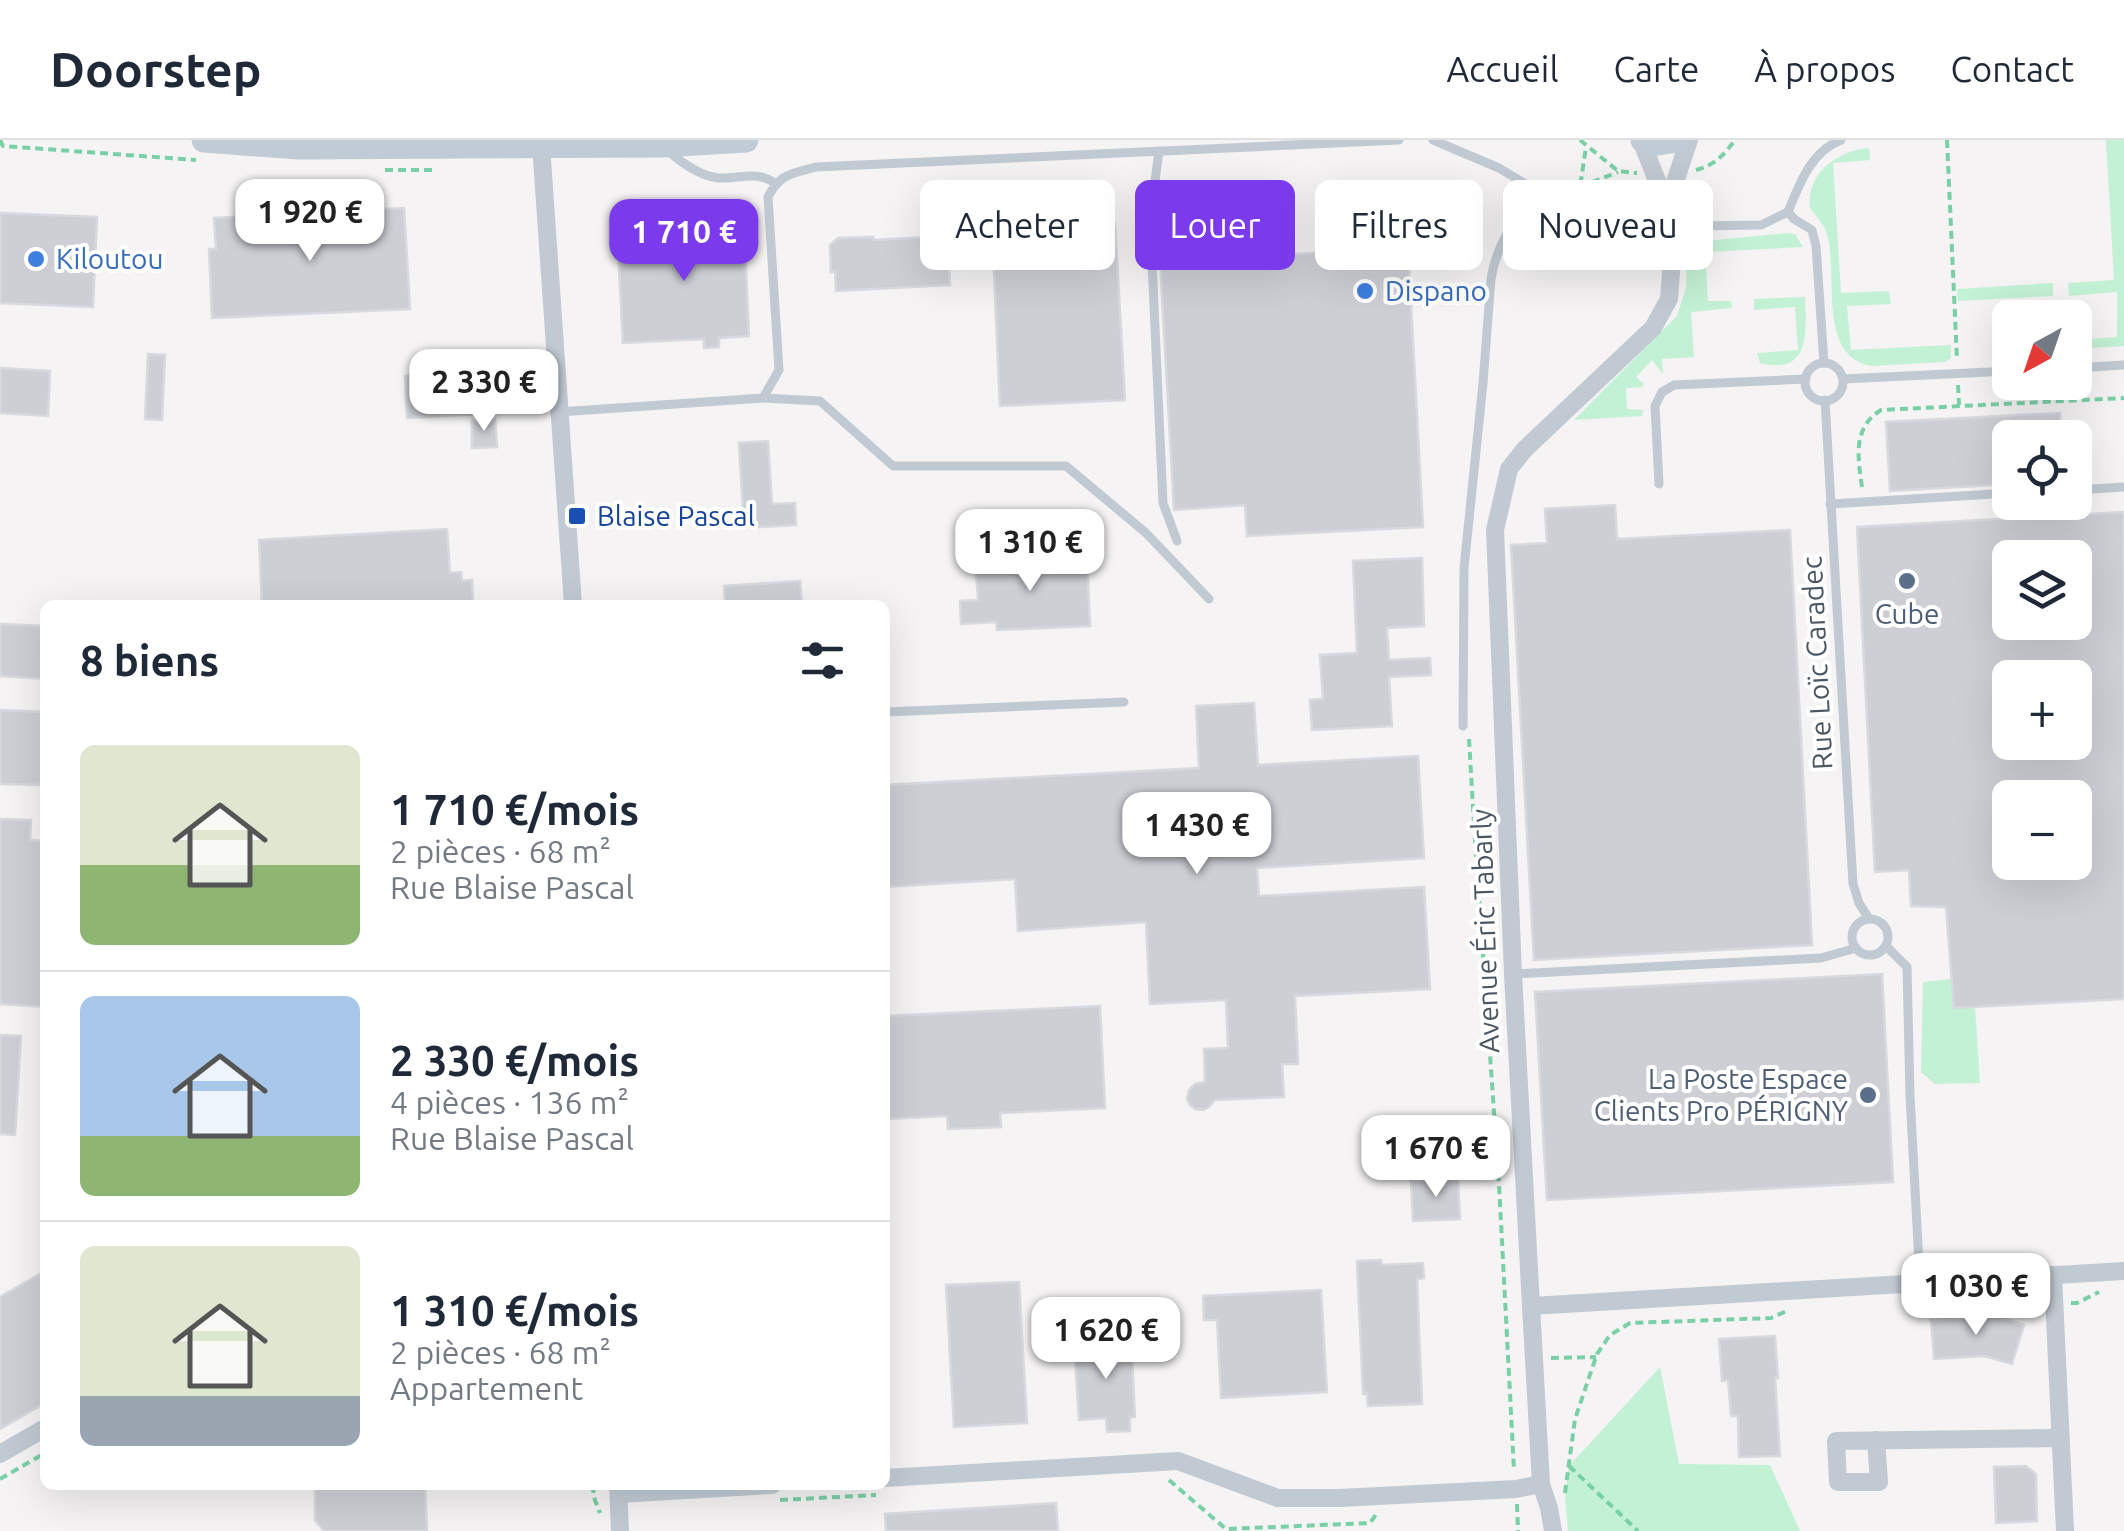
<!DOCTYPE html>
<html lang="fr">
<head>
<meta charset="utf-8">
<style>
	body { margin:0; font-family:Ubuntu,sans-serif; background:#f2f2f3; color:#1f2937; height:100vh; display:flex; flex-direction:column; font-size:38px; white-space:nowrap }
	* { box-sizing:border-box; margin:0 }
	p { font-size:32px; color:#747a83 }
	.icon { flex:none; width:55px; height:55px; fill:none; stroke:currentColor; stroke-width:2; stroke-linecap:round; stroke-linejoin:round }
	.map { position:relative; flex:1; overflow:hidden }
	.details { position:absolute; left:40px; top:460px; width:850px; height:890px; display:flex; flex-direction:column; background:#fff; border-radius:15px; box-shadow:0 10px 40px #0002 }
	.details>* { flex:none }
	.banner { position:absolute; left:920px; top:40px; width:950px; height:90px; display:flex; gap:20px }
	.needle { width:65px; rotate:220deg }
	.fabs { position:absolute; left:1992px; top:160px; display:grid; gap:20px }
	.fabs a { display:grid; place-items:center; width:100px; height:100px; border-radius:15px; background:#fff; box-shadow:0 10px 40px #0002; font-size:50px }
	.price { position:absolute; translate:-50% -85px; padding:0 22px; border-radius:20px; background:#fff; color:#222; font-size:32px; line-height:65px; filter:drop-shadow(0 2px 5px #0008) }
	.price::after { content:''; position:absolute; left:50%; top:60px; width:30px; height:22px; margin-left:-15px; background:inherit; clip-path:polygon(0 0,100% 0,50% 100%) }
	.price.current { background:#7c3aed; color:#fff }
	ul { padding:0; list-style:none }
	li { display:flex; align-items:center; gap:30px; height:250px; padding:0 40px }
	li+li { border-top:2px solid #e0e1e3 }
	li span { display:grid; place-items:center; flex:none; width:280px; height:200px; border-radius:15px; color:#555 }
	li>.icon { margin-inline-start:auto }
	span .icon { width:120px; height:120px; fill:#fffc; stroke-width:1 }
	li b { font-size:42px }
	h2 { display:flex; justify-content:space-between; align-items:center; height:120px; padding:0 40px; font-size:42px }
	.tag { padding:0 35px; border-radius:15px; background:#fff; box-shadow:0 10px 40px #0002; font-size:35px; line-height:90px }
	.tag.current { background:#7c3aed; color:#fff }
	header { display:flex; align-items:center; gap:60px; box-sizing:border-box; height:140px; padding:0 50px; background:#fff; border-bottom:2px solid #e0e1e3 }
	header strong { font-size:48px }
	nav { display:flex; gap:55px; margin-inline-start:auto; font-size:35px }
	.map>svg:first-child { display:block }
</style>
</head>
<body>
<header>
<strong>Doorstep</strong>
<nav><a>Accueil</a><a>Carte</a><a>À propos</a><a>Contact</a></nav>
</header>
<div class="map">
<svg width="2124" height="1391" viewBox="0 0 2124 1391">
	<rect width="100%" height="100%" fill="#f5f3f3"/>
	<g fill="#c3f1d5">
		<polygon points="2106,0 2124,0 2124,206 2075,209 2075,200 2117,197 2117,152 2069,156 2068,143 2114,140"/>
		<path d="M1869,8l1,12 -37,3 8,130 48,-2 2,13 -44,2 4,44 100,-5v13l-7,4 -73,4c-55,-11 -32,-92 -44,-132 -3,-11 -11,-17 -17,-26 -4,-35 27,-57 59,-60z"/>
		<polygon points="1787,93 1795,94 1803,107 1705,112 1708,161 1731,161 1732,168 1691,172 1694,217 1662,219 1663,234 1652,220 1636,237 1644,244 1642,247 1626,248 1627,269 1643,270 1642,276 1574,280 1677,176 1686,148 1687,119 1694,105 1705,101"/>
		<polygon points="2053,143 2053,156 1958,161 1957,149"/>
		<path d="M1805,157c1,34 6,79 -45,66l-3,-10 41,-3 -3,-43 -41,3v-11z"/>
		<polygon points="1952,839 1954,867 1975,867 1980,943 1935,944 1921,932 1923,842"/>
		<polygon points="1660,1227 1679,1324 1770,1325 1800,1391 1568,1391 1565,1356 1569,1326"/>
	</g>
	<g fill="#cdcfd5" stroke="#d7d9de" stroke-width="2.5" fill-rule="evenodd">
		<polygon points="404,68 410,169 212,178 209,109 216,109 214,78"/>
		<polygon points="0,73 97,77 93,167 0,163"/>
		<polygon points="744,84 749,196 719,198 719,207 704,208 704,199 623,203 617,91"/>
		<polygon points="1115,84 1125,260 1000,266 992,90"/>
		<polygon points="948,96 950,145 836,151 835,131 831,132 830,105 838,98 873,97 873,100"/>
		<polygon points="1408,108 1423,387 1247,396 1245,365 1174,370 1160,121"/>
		<polygon points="148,214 165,215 162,280 145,279"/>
		<polygon points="0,228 50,231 48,276 0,273"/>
		<polygon points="476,232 478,274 407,278 405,236"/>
		<polygon points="2060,273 2061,298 2010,298 2010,344 1890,351 1886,282"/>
		<polygon points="495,279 497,307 472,308 472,281"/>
		<polygon points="768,301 772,364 795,363 796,385 744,388 739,303"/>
		<polygon points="1615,365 1617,399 1790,390 1812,805 1534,820 1511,405 1547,403 1545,369"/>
		<path d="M2124,372v487l-170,9 -8,-101 -35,-1 -2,-36 -34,2 -18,-345zM2010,418h65v64h-65zM2010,538h65v64h-65zM2010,658h65v64h-65z"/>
		<polygon points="447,389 450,433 461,432 462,441 472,440 473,465 262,465 259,400"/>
		<polygon points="1025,417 1026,419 1087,417 1090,486 997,490 996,482 961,484 960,461 978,460 975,420"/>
		<polygon points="1422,418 1424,486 1387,488 1389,520 1430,518 1431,535 1389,537 1392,586 1312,590 1310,560 1323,559 1320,515 1357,513 1353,421"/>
		<polygon points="800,441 802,465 725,465 724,446"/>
		<polygon points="0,484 45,486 45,539 0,536"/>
		<polygon points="1254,563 1258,625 1418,616 1424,718 1257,728 1259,756 1424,747 1430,849 1295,856 1298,924 1282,924 1284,957 1215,960 1209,967 1203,970 1195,969 1190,965 1187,959 1189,950 1195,944 1205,942 1204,909 1228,908 1226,860 1150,864 1146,782 1018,791 1015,739 885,747 885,645 1199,628 1196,566"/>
		<polygon points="0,570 45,572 45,645 0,644"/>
		<polygon points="0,679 31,680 30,700 45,701 45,867 0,864"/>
		<polygon points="1882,834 1893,1042 1547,1060 1535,852"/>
		<polygon points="1100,866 1105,968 1000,973 1001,987 948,989 947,976 885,979 885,876"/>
		<polygon points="0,895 21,896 15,995 0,994"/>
		<polygon points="1458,1039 1460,1079 1413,1081 1411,1041"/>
		<polygon points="1381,1120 1382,1125 1423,1123 1424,1138 1417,1139 1422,1264 1368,1266 1367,1254 1363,1254 1357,1121"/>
		<polygon points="45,1131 45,1263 0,1289 0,1157"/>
		<polygon points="1019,1142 1027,1283 954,1287 946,1145"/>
		<polygon points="1321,1150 1327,1252 1221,1258 1217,1180 1204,1180 1203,1156"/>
		<polygon points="1997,1176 2024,1185 2012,1224 1984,1216 1934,1219 1931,1180"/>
		<polygon points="1775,1196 1778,1238 1775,1238 1780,1316 1739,1317 1738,1276 1731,1276 1728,1240 1722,1241 1719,1199"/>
		<polygon points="1131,1198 1135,1277 1130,1277 1130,1291 1107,1292 1106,1278 1079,1280 1074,1201"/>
		<polygon points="2026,1326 2036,1334 2037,1381 1996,1383 1994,1327"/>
		<polygon points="315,1345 425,1345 427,1391 324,1391 315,1380"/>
		<polygon points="1056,1363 1058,1391 886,1391 885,1374"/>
	</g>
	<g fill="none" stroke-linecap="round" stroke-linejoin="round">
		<g stroke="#7ad0a6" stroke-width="4" stroke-dasharray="8 5" stroke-linecap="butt">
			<polyline points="0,0 3,6 196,20"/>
			<polyline points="1580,0 1618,31 1637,33"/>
			<polyline points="1947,0 1957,220"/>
			<polyline points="385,30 435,30"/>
			<path d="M1696,30c19,-5 28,-15 39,-30"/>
			<polyline points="1580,47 1618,32"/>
			<polyline points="1575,56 1580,47 1586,7"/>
			<polyline points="1691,57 1693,63 1704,72"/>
			<polyline points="1527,84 1543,97"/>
			<polyline points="1512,119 1555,88 1559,81"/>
			<polyline points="1958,245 1959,265"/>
			<path d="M1862,347c-4,-29 -10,-59 19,-77l243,-12"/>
			<polyline points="1469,599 1474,684"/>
			<polyline points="1488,683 1474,684 1499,1044 1514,1330"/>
			<polyline points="2071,1163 2077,1163 2099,1152"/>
			<polyline points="1908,1164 2011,1159 2023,1165 2037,1164"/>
			<polyline points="1551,1218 1596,1217"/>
			<polyline points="1569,1326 1638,1391"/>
			<polyline points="0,1339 45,1313"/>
			<polyline points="1169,1340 1226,1389 1370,1383 1377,1373"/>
			<polyline points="594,1345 593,1355 600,1373"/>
			<polyline points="1565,1353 1575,1279 1597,1214 1610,1195 1630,1183 1771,1178 1789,1170"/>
			<polyline points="780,1360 876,1355"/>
			<polyline points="1517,1364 1518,1391"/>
		</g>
		<g stroke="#c1cad2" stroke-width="9">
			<polyline points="1433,0 1499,28 1567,69 1596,80 1631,87 1761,85 1788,72"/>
			<path d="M667,10c14,12 32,26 51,28 22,1 37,-8 57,5"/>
			<polyline points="1159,11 1150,78 1163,363 1177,401"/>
			<polyline points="1788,72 1794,79 1812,90 1816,106 1824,223"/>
			<path d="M1788,72c11,-27 23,-61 53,-72"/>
			<circle cx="1824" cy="242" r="19"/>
			<polyline points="2075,228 2124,225"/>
			<polyline points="1843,239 2010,231"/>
			<polyline points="763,258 820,261 893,326 1066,326 1146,393 1209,459"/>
			<polyline points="1825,260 1853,744 1859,763 1869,779"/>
			<path d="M559,272l204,-14 16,-28 -11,-173c12,-24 24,-23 48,-30l583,-27"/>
			<polyline points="1659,344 1655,266 1662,252 1674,245 1806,239"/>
			<polyline points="2075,350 2124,347"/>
			<polyline points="1830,364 2010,353"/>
			<polyline points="885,572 1124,562"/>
			<path d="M1463,586l1,-158 19,-185 8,-104c5,-34 25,-62 45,-90"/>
			<circle cx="1870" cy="797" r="18"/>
			<polyline points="1886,806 1907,827 1910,956 1920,1142"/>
			<polyline points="1513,834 1821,818 1856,808"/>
		</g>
		<g stroke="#c1cad2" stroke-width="18">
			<polyline points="1641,0 1667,66 1671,133 1669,159 1653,188 1524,310 1509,329 1495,390 1513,834 1531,1166 2124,1131"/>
			<polyline points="541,5 573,465"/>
			<polyline points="1667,66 1689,0"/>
			<polyline points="2053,1135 2065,1391"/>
			<polyline points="1531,1166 1541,1344 1549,1368 1553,1391"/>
			<polyline points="1876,1300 1879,1342 1838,1342 1836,1301 2060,1298"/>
			<polyline points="0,1314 45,1288"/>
			<polyline points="885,1338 1178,1321 1278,1358 1340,1358 1516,1349 1541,1344"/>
			<polyline points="618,1345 620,1391"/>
			<polyline points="619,1354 772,1345"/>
		</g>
		<g stroke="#c1cbd6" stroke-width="25">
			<polyline points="204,0 298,7 662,5 746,0"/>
			<polyline points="1643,0 1658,3 1678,0"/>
		</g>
	</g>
	<g fill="#3f7fe0" stroke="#fff" stroke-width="4">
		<circle cx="36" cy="119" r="10"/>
		<circle cx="1365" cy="151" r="10"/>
	</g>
	<rect fill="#1a4fb4" stroke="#fff" stroke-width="4" x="567" y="366" width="20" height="20" rx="5"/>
	<g fill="#5c6f8a" stroke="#fff" stroke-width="4">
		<circle cx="1907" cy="441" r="10"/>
		<circle cx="1868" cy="955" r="10"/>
	</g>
	<g text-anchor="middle" stroke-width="8" stroke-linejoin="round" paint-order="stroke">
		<g font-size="28" fill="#366cbe" stroke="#fff" text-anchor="start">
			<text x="56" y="129">Kiloutou</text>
			<text x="1385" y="161">Dispano</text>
		</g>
		<g font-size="28" fill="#164399" stroke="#fff" text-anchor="start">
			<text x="597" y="386">Blaise Pascal</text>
		</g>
		<g font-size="28" fill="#4e5e75" stroke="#fff">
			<text x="1907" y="484">Cube</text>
			<text x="1848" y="949" text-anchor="end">La Poste Espace<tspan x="1848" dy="32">Clients Pro PÉRIGNY</tspan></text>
		</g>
		<g font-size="28" fill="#4a5661" stroke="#fff">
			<text transform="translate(1817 523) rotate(-93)" y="10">Rue Loïc Caradec</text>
			<text transform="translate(1485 791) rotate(-92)" y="10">Avenue Éric Tabarly</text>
		</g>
	</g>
</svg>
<div class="fabs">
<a><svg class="needle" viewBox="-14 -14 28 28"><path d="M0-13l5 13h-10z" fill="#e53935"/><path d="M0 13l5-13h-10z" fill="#747a83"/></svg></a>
<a><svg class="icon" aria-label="locate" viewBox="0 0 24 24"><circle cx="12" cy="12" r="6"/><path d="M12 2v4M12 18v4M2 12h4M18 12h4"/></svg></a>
<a><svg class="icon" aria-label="layers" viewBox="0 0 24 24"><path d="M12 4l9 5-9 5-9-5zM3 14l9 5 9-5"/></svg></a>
<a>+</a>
<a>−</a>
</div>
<b class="price" style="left:310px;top:124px">1 920 €</b>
<b class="price current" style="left:684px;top:144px">1 710 €</b>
<b class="price" style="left:484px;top:294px">2 330 €</b>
<b class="price" style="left:1030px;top:454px">1 310 €</b>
<b class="price" style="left:1197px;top:737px">1 430 €</b>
<b class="price" style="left:1436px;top:1060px">1 670 €</b>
<b class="price" style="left:1976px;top:1198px">1 030 €</b>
<b class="price" style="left:1106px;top:1242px">1 620 €</b>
<div class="banner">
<a class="tag">Acheter</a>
<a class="tag current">Louer</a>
<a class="tag">Filtres</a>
<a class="tag">Nouveau</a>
</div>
<section class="details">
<h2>8 biens<svg class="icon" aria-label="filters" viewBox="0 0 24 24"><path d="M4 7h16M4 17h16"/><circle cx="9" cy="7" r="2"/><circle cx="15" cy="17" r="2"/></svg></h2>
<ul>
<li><span style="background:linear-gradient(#dfe7d0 60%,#8fb573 0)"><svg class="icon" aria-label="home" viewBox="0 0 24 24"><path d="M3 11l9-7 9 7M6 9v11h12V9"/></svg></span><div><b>1 710 €/mois</b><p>2 pièces · 68 m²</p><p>Rue Blaise Pascal</p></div></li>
<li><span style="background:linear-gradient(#a9c7e8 70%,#8fb573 0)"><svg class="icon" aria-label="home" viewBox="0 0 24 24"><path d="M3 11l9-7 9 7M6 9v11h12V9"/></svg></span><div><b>2 330 €/mois</b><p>4 pièces · 136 m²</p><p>Rue Blaise Pascal</p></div></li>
<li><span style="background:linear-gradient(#dfe7d0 75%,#9aa5b1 0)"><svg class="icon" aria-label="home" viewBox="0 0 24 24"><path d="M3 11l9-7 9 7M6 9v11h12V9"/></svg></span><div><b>1 310 €/mois</b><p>2 pièces · 68 m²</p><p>Appartement</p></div></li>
</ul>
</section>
</div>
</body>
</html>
